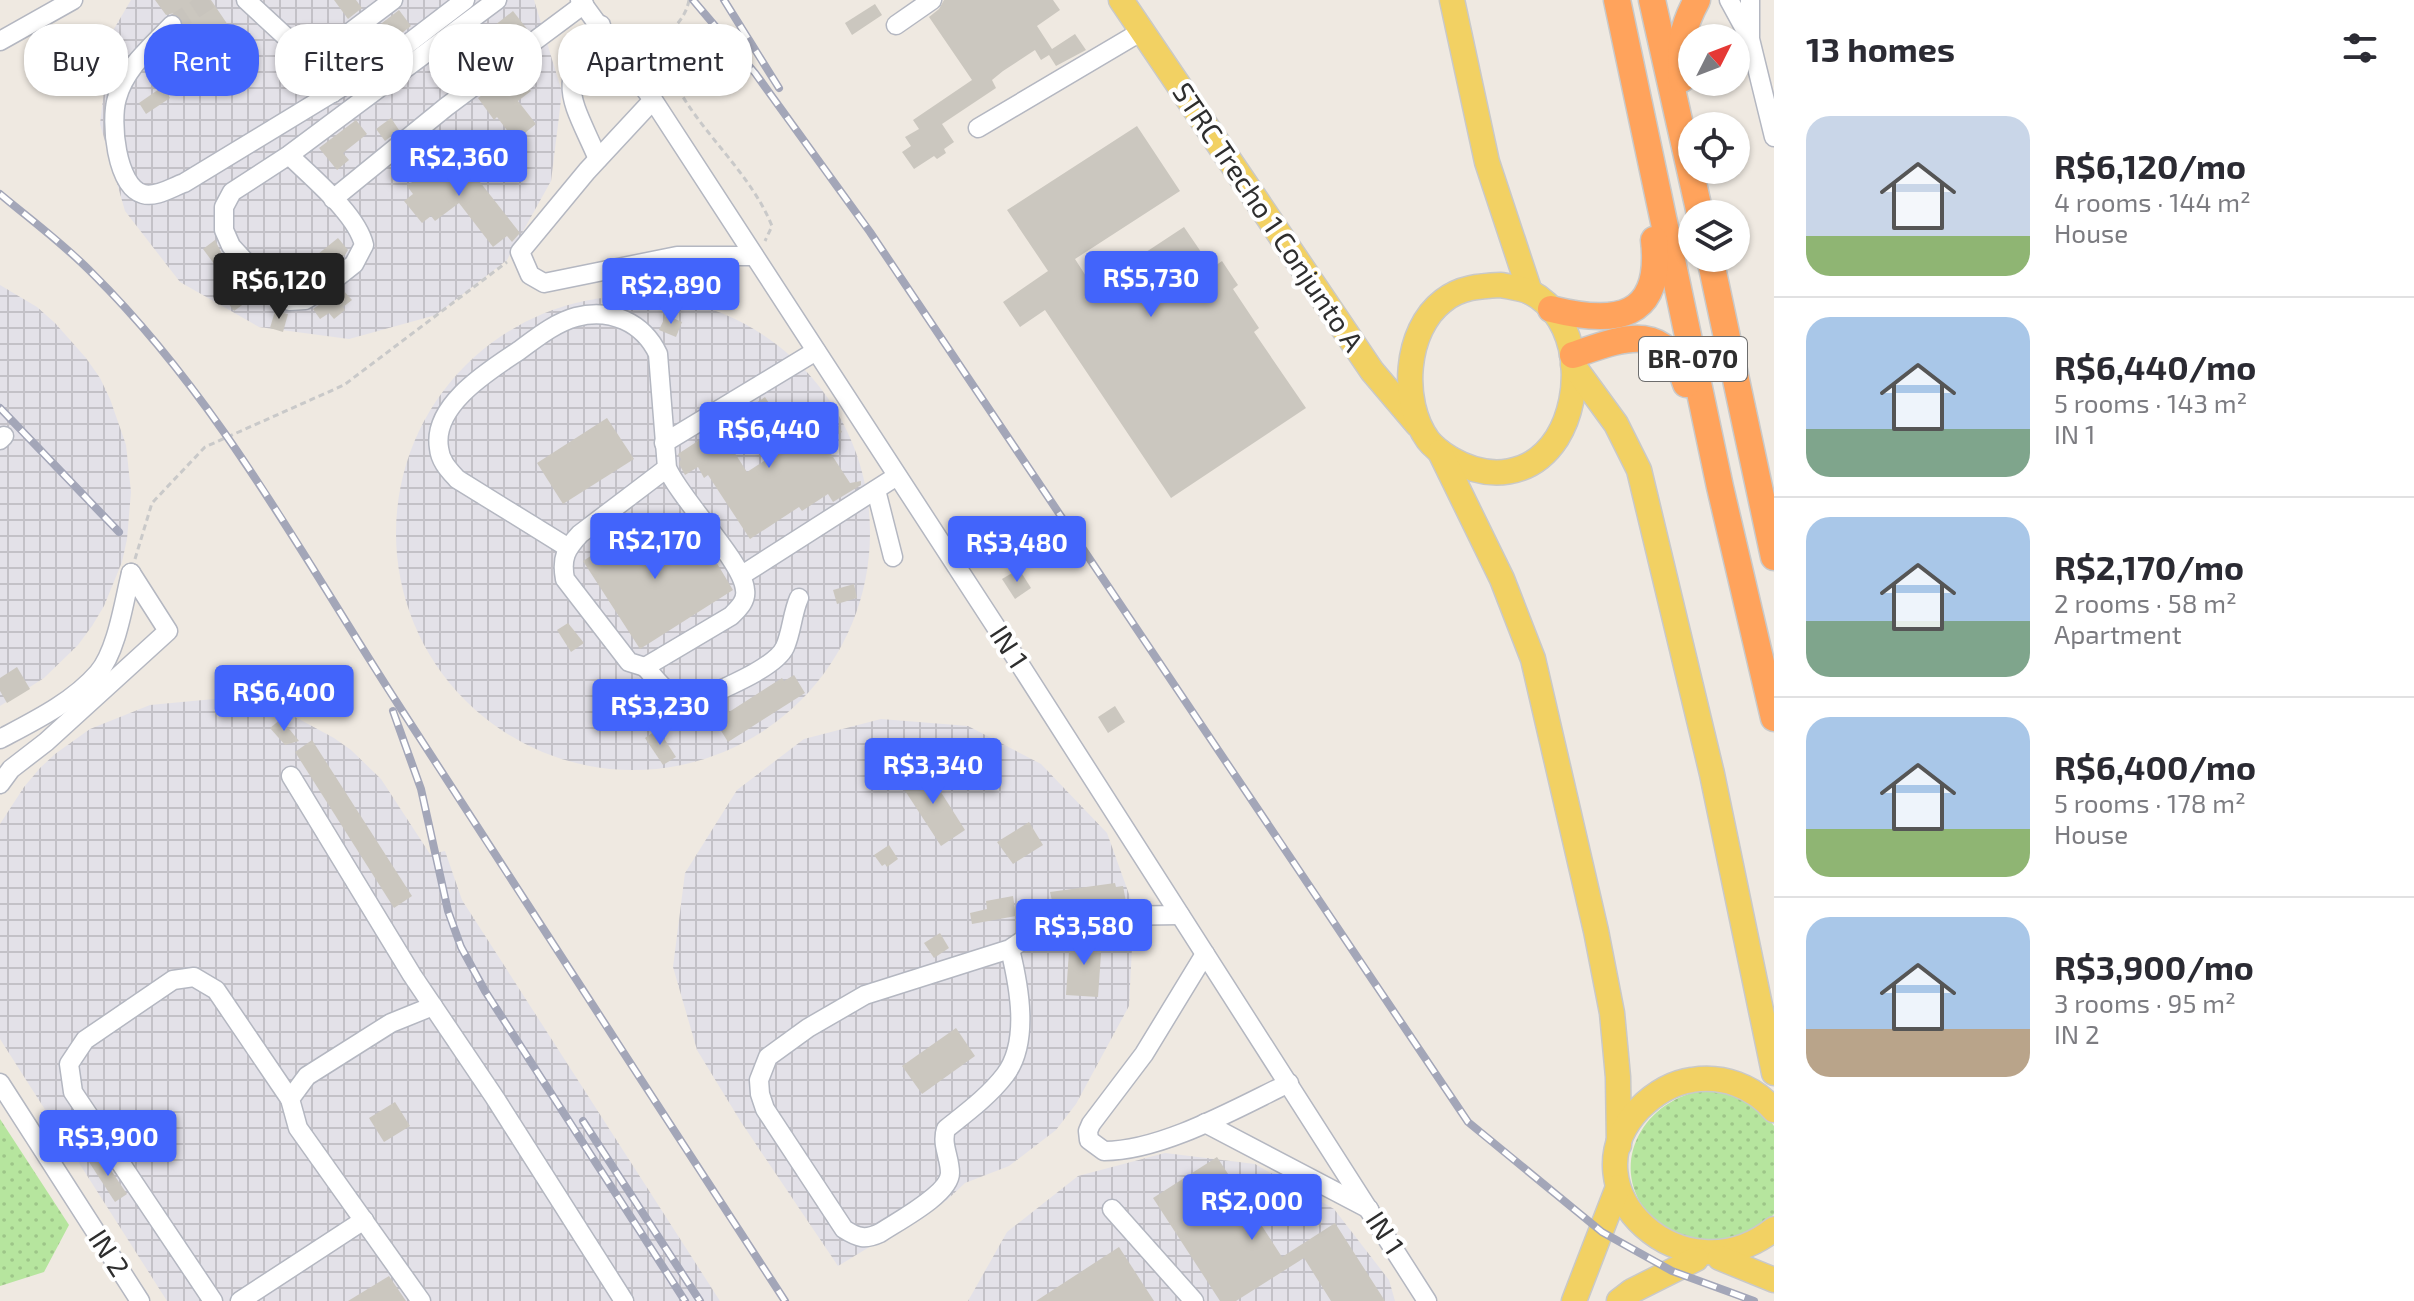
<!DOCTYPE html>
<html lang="en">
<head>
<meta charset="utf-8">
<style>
	body { margin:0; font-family:"Exo 2",sans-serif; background:#f2f2f3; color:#2b2b33; height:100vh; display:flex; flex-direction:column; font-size:30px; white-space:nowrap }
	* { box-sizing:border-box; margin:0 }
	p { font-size:26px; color:#7c7c81 }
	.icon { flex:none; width:44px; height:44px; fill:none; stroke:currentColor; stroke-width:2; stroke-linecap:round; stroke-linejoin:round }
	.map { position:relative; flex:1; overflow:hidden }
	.drawer { display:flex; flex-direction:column; background:#fff; width:640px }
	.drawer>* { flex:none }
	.guide { position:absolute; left:24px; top:24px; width:760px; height:72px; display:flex; gap:16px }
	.needle { width:52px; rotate:48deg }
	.fabs { position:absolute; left:1678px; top:24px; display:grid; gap:16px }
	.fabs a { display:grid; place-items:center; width:72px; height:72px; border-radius:50%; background:#fff; box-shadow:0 2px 6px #0004; font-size:40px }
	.price { position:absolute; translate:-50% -68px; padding:0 18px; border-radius:8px; background:#4264fb; color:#fff; font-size:26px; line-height:52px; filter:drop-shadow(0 2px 4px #0008) }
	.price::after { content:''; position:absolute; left:50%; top:48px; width:24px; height:18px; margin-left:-12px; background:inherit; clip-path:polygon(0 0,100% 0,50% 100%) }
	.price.on { background:#222; color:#fff }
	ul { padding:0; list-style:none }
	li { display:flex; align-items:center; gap:24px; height:200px; padding:0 32px }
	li+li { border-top:2px solid #e1e1e2 }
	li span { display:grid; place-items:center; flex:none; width:224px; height:160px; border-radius:24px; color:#555 }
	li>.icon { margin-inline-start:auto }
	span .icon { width:96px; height:96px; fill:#fffc; stroke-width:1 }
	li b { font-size:34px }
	h2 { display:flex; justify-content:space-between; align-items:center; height:96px; padding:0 32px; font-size:34px }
	.chip { padding:0 28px; border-radius:32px; background:#fff; box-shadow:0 2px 6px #0004; font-size:28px; line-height:72px }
	.chip.on { background:#4264fb; color:#fff }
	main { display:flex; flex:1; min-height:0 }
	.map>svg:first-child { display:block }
</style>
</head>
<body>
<main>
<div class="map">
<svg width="1774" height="1301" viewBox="0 0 1774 1301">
	<defs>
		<pattern id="industrial-grid" width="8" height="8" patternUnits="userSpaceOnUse" patternTransform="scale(2)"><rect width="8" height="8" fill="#e3e1e8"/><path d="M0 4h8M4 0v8" fill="none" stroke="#c3c1c7"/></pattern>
		<pattern id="grass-dots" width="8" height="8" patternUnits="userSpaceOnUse" patternTransform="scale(2)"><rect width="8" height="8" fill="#b6e59e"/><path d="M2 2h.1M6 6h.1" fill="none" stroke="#9dc588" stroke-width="1.8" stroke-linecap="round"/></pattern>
	</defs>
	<rect width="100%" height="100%" fill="#efe9e1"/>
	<g fill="url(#industrial-grid)">
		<polygon points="131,0 534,0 562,92 551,181 507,260 436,315 349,339 259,327 180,282 125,211 100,124 111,34"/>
		<polygon points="0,285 37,307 55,323 86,358 100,378 110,399 126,445 131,492 127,539 122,562 104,606 92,626 78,645 44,678 0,706"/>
		<circle cx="633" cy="533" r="237"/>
		<polygon points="214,699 257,705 277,710 297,718 334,738 351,750 381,779 430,854 445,851 462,900 720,1301 167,1301 0,1039 0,824 24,787 40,768 55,754 90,729 150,705"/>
		<polygon points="881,719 968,726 1041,764 1107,833 1134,908 1129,1006 1076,1104 1056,1130 1009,1166 965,1183 947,1200 838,1266 741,1122 697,1050 673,967 685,873 737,790 804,739"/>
		<polygon points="1165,1153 1255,1164 1334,1209 1389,1280 1395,1301 968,1301 1007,1232 1078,1176"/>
	</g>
	<g fill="url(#grass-dots)">
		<path d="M1700,1091h13l27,6 23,15 11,14v88c-7,9 -33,30 -45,30 -8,0 -17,-3 -25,-4 -10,-1 -27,-1 -36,-5 -6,-3 -13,-13 -17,-18 -44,-49 -11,-114 49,-126z"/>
		<polygon points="0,1119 69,1225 44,1272 0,1286"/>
	</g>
	<g fill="#cbc7bf">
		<polygon points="155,0 211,0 230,28 192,54 179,35 184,27 181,17 174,13 166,15"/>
		<polygon points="334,0 356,0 362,8 348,19"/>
		<polygon points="944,0 1053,0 1060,10 1037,26 1052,49 1075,34 1086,50 1056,66 1049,55 1041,60 1035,50 1003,71 992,80 996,88 942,124 954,142 944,149 946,153 937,159 934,156 914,169 902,152 911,146 905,137 919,129 913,120 972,80 929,17 939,9"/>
		<polygon points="875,4 882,15 852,35 845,23"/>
		<polygon points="399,10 411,26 380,50 369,33"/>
		<polygon points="513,11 527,29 489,59 475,41"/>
		<polygon points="515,71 531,91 518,101 536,124 515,141 497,117 494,120 478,98"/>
		<polygon points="162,87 170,98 146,114 139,103"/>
		<polygon points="391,118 399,130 385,141 376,129"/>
		<polygon points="356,120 367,134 343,153 349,160 337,170 319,148"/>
		<polygon points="1137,126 1180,191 1075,259 1093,287 1184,227 1212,268 1222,261 1238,285 1233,289 1259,328 1254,332 1306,408 1171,498 1045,310 1020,327 1003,302 1048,271 1007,210"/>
		<polygon points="454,149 520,233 512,242 507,236 493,247 459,203 435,221 431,216 422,223 404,201 413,194 407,186"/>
		<polygon points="338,238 348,250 345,255 313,281 296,289 288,278"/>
		<polygon points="215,240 222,254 256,295 234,311 219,291 229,284 203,249"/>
		<polygon points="342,289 352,300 343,307 345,310 334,319 329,313 320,319 313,309"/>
		<polygon points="275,311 288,314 283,332 270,328"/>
		<polygon points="666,315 682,322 676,337 659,330"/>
		<polygon points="765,397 776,414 729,444 747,472 775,454 773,452 832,414 842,432 824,443 850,483 861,481 861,485 833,502 828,494 802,511 799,507 750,539 708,475 704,478 698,467 685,475 679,464 681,459 678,454"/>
		<polygon points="607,418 634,459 563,504 537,463"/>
		<polygon points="654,515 683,560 706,545 733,590 640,649 583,561"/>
		<polygon points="1019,569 1031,588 1015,599 1002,579"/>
		<polygon points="854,584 857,598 837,604 833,590"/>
		<polygon points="568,623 584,643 571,652 557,630"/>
		<polygon points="17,667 30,689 7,703 0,691 0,678"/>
		<polygon points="794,675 805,693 728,742 715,721 782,678 784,681"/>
		<polygon points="1115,706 1125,722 1108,733 1098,717"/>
		<polygon points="281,719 299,741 285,745 270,728"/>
		<polygon points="658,729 676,757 663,765 645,738"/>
		<polygon points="312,740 412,896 394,908 295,752"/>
		<polygon points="925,767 965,830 941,846 900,783"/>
		<polygon points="1029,822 1043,845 1013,864 997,842"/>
		<polygon points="889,845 898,859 887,867 885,864 882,866 874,855"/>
		<polygon points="1115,883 1116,887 1123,886 1126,902 1108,904 1107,901 1054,910 1050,892"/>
		<polygon points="1013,896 1016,916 972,924 970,913 987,909 986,901"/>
		<polygon points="940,933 949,948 934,958 924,943"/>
		<polygon points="1070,937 1102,939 1098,997 1066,995"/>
		<polygon points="956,1028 975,1056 922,1094 902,1066"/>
		<polygon points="395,1102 410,1126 384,1142 369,1118"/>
		<polygon points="100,1154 127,1194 115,1202 89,1162"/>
		<polygon points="1217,1157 1282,1257 1335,1223 1385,1301 1331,1301 1304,1258 1236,1301 1220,1301 1153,1198"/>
		<polygon points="1119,1247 1154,1301 1036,1301"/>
		<polygon points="389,1276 406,1301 348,1301"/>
	</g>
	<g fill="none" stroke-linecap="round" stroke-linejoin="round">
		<polyline stroke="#c8c4bd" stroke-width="18" stroke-dasharray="18 9" stroke-linecap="butt" points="172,25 209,0"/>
		<defs>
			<g id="minor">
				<polyline points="246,0 312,61 333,93"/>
				<polyline points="580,0 653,100 994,624 1427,1301"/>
				<polyline points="1729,0 1747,33"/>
				<polyline points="1750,0 1750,39 1774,137"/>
				<path d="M172,25c-21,22 -47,43 -55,73 -7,23 -1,88 26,96 13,4 29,-7 41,-11l204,-124 77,-59"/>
				<polyline points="896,25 932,0"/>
				<polyline points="0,41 73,0"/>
				<polyline points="312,61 393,0"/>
				<polyline points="653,100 587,171 520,252 530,275 544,283 677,256 754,256"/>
				<polyline points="978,128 1142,31"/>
				<path d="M289,155c22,22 68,59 75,90l-10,19 -34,27 -15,9 -16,1 -16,-9 -42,-46 -7,-16v-23l8,-15 57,-37 208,-155"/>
				<path d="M598,159c-28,-64 -43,-74 3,-134"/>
				<polyline points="333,199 446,107 584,4"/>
				<polyline points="0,440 4,436"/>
				<polyline points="664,443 816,351"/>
				<polyline points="876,490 893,557"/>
				<path d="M567,547l-110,-68c-8,-9 -17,-18 -18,-31 -7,-42 48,-76 78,-96 18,-13 37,-29 59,-35 34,-9 67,5 82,37l9,114c15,34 76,93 78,122 2,11 -7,19 -14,26l-86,51 -16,-5 -64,-83c-4,-21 1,-30 15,-45l87,-66"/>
				<polyline points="742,575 897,476"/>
				<path d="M645,667c14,15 26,35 49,35 22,-11 81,-33 91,-55 7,-16 7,-33 14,-49"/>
				<path d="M0,739c34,-18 73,-37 98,-66 19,-22 26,-72 33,-100"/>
				<polyline points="291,776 412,975 495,1098 624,1301"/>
				<polyline points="0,784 11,769 46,742 168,631 131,573"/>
				<path d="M1010,949c9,37 20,93 -5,126 -16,21 -39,38 -59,54 -5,16 4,28 4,44 0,21 -52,48 -70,60 -15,7 -22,5 -36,-4l-79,-120 -5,-15 -1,-14 9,-23 40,-29 57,-33 145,-46 22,-15 26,-10 52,-8 70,-1"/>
				<path d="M1205,954l-61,100 -53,70 -3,7 1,9 15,11c58,0 133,-43 185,-68"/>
				<polyline points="0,1083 140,1301"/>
				<polyline points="1205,1123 1369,1209"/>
				<polyline points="1112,1209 1194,1301"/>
				<polyline points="213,1301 73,1092 69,1064 85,1040 173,980 194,977 216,990 290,1099"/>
				<polyline points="240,1301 364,1220"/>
				<polyline points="421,1301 298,1128 290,1099 307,1076 391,1023 433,1006"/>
			</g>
			<g id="major">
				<polyline points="1121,0 1372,371 1417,424"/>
				<polyline points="1452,0 1487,162 1530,292"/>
				<path d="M1501,285c9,2 20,3 29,7 51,26 54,103 27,146 -25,39 -68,43 -106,21 -8,-5 -17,-11 -23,-19 -28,-38 -23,-110 15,-139 17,-14 37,-15 58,-16z"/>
				<polyline points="1573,365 1616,424 1639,470 1712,774 1774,1073"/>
				<polyline points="1440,452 1502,579 1533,659 1596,931 1612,1013 1618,1077 1619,1145"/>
				<path d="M1774,1110c-21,-24 -51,-35 -82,-30 -22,3 -38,14 -53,29 -76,81 45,192 135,120"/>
				<polyline points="1720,1258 1774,1280"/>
				<polyline points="1574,1301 1618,1187"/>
				<polyline points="1619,1301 1632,1291 1696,1259"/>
			</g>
			<g id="highway">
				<polyline points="1617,0 1720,487 1774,718"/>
				<polyline points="1652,0 1700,214"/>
				<path d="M1682,79c-2,-33 -1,-50 15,-79"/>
				<polyline points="1710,258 1774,557"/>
				<path d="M1551,309c64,16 112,11 103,-69"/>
				<path d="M1573,355c50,-17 93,-36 113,29"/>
			</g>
		</defs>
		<use href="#minor" stroke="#b4b7c1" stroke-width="21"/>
		<use href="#major" stroke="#c9c9c9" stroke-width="27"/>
		<use href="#highway" stroke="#c9c9c9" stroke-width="29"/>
		<g stroke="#c9c9c9" stroke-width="3" stroke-dasharray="6 4" stroke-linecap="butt">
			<path d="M689,0c-3,17 -14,27 -26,38 5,21 9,41 20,59 28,45 69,80 89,129l-7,15"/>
			<polyline points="135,559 152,503 205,447 344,385 507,262"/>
		</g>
		<use href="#minor" stroke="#fff" stroke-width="18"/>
		<use href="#major" stroke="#f2d163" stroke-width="24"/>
		<use href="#highway" stroke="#ffa35c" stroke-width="26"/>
		<defs>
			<g id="rail">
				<polyline points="693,0 755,73 870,232 1468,1122 1602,1232 1672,1271 1754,1301"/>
				<polyline points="724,0 779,88"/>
				<path d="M0,194c31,26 65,51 93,80 129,128 214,291 312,441 126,195 253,391 380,586"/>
				<polyline points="0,408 119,532"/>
				<polyline points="393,711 421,789 448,911 461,947 485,991 685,1301"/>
				<polyline points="583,1121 700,1301"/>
			</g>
		</defs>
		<use href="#rail" stroke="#a3a6b8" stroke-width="8"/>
		<use href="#rail" stroke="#fff" stroke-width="5" stroke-dasharray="15" stroke-linecap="butt"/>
	</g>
	<g text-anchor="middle" stroke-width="8" stroke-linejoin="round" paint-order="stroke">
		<rect fill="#fff" stroke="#6d6d6d" stroke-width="2" x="1639" y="337" width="108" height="44" rx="6"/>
		<g font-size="26" font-weight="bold" fill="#2e2e2e">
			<text x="1693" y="368">BR-070</text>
		</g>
		<g font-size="28" fill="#2e2e2e" stroke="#fff">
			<text transform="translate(1268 217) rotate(56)" y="10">STRC Trecho 1 Conjunto A</text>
			<text transform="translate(1009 647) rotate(57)" y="10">IN 1</text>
			<text transform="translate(1385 1233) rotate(57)" y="10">IN 1</text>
			<text transform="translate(109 1253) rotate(57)" y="10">IN 2</text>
		</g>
	</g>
</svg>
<div class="fabs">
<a><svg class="needle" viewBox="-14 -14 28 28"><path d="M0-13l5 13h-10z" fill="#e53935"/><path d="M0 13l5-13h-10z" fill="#7c7c81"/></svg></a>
<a><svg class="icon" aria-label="locate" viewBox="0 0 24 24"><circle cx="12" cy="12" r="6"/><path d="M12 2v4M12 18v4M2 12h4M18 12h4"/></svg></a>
<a><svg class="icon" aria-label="layers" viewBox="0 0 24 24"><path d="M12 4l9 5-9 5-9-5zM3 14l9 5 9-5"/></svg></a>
</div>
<b class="price" style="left:459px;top:198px">R$2,360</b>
<b class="price" style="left:1151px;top:319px">R$5,730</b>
<b class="price on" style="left:279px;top:321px">R$6,120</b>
<b class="price" style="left:671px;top:326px">R$2,890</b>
<b class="price" style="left:769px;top:470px">R$6,440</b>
<b class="price" style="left:655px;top:581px">R$2,170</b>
<b class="price" style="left:1017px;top:584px">R$3,480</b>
<b class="price" style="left:284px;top:733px">R$6,400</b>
<b class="price" style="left:660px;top:747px">R$3,230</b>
<b class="price" style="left:933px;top:806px">R$3,340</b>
<b class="price" style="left:1084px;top:967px">R$3,580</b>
<b class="price" style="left:108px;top:1178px">R$3,900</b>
<b class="price" style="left:1252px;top:1242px">R$2,000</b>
<div class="guide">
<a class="chip">Buy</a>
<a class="chip on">Rent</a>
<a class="chip">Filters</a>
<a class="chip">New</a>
<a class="chip">Apartment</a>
</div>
</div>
<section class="drawer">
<h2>13 homes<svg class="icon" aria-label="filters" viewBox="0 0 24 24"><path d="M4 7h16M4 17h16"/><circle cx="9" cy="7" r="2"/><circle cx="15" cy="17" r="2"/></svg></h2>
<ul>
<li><span style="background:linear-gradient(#c9d6e8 75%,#8fb573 0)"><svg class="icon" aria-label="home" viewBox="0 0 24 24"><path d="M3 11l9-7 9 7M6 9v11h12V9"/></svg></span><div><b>R$6,120/mo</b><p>4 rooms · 144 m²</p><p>House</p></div></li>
<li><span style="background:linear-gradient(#a9c7e8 70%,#7fa58c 0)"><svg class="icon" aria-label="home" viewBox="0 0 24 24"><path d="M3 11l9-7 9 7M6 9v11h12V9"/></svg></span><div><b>R$6,440/mo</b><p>5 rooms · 143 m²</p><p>IN 1</p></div></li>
<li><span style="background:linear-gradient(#a9c7e8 65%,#7fa58c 0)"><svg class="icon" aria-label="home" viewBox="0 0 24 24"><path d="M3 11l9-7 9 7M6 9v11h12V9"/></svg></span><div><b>R$2,170/mo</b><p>2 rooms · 58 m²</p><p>Apartment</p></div></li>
<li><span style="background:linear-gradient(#a9c7e8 70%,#8fb573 0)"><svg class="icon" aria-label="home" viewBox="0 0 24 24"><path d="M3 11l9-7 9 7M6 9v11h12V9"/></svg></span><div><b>R$6,400/mo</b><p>5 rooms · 178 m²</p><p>House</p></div></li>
<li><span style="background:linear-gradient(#a9c7e8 70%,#b9a48a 0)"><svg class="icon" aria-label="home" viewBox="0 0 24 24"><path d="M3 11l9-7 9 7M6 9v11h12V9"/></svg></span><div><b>R$3,900/mo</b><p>3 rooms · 95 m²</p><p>IN 2</p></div></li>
</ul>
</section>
</main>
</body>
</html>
